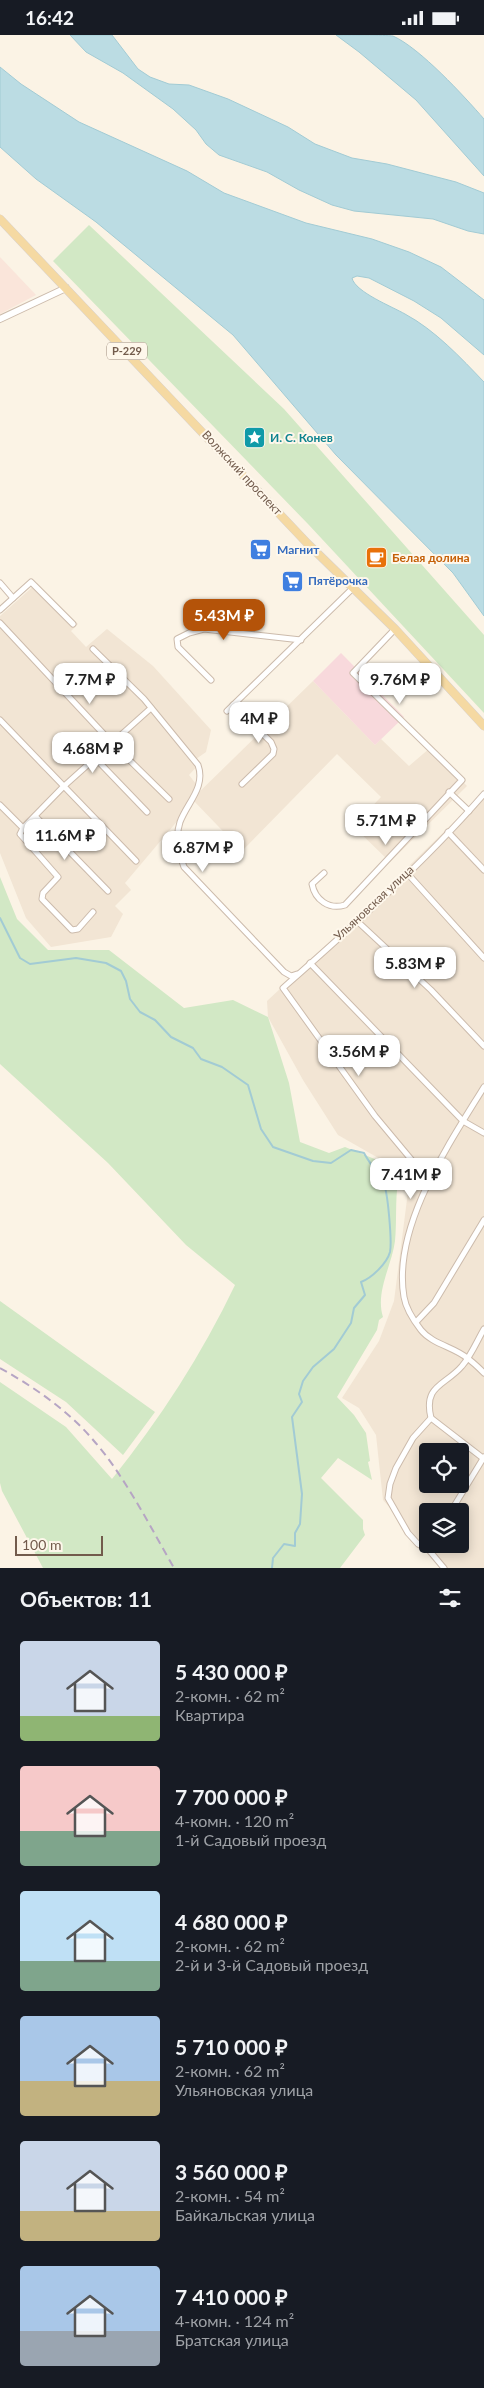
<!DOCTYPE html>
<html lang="ru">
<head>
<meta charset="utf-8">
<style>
	body { margin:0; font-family:Lato,sans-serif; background:#20242c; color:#f1f3f6; height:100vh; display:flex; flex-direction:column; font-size:19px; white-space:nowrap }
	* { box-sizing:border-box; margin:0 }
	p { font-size:16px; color:#9ea1a6 }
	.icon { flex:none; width:28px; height:28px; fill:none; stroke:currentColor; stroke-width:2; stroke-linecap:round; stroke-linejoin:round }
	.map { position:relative; height:1533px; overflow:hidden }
	.panel { display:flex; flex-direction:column; background:#171b24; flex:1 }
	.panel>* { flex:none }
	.tools { position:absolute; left:419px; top:1408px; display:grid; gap:10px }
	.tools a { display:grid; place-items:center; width:50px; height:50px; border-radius:5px; background:#171b24; box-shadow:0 2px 12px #0003; font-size:25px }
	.scale { position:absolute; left:15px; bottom:12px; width:88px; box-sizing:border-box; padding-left:5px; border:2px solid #725b4c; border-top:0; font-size:14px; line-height:18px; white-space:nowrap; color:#725b4c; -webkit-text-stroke:4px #fef7eb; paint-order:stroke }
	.price { position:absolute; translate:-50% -42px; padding:0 11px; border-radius:10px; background:#fff; color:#222; font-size:16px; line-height:32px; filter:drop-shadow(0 1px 2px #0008) }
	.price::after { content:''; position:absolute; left:50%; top:30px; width:15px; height:11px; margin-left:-8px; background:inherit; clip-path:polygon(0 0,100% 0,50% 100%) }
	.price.active { background:#b45309; color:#fff }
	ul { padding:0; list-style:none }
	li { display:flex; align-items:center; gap:15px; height:125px; padding:0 20px }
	li span { display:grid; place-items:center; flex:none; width:140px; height:100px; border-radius:5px; color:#555 }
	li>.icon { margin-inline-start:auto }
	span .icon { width:60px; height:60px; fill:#fffc; stroke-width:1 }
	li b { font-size:21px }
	h2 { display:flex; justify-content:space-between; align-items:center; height:60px; padding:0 20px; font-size:21px }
	.status { display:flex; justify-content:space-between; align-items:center; height:35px; padding:0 25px; background:#171b24; direction:ltr }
	.status svg { height:14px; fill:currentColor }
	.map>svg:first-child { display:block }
</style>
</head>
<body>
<div class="status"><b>16:42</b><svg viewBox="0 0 49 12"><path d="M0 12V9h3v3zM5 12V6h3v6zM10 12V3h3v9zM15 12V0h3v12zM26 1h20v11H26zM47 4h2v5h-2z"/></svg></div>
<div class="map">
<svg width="484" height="1533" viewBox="0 0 484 1533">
	<rect width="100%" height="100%" fill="#fbf3e5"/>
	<g fill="#f2e5d4" fill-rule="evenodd">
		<polygon points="37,548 78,589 71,596 86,612 107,594 153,631 211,695 206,717 196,724 200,728 189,740 196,749 179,784 125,848 131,855 115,871 123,879 111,902 51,912 26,883 0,818 0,581"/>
		<polygon points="313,646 375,710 381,704 409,731 430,713 467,751 390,827 353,791 381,762 337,719 242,816 192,764"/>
		<path d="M484,760v773h-40l-61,-68 -7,-65 -17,-27 -17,-10 37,-57 15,-40 16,-125 -72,-41 -35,-55 -35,-63 -1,-16 66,-61 121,-118zM428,1416h32v33h-32zM428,1476h32v33h-32z"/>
	</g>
	<polygon fill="#fae5da" points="0,222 36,260 0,279"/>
	<polygon fill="#f8d9dc" points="341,618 404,682 375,710 313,646"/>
	<g fill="#d2e8c5">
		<polygon points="89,190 284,374 484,600 484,678 308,489 53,226"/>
		<path d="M0,842l17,42 31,31h61l75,58 49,-8 35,17 21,66 11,59 29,11 16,-6 37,15 10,18 6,2c-3,19 -1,39 -3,59 -3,24 -20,51 -12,76l-4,3 -2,10 -40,67 17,18 12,18 4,28 -2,1 4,18 -34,-22 -17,20 42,42v9l2,6 -25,33h-297l-41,-77 -2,-8v-101l66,45 46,52c48,-60 90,-125 123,-194l-49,-40 -78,-82 -108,-99z"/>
		<polygon points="0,1266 155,1377 123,1420 66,1367 0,1324"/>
	</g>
	<g fill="#bbdce3" stroke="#a2cbd4">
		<polygon points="70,0 112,0 138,34 150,42 169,49 189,50 228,64 288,92 315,109 352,123 387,129 456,147 484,158 484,199 468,196 433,184 354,176 332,170 299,155 267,137 219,120 206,109 196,95 173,74 123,38 86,17"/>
		<path d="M336,0c8,0 50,0 57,1 27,12 71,60 91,83v57l-68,-76 -57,-48z"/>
		<path d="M0,32l21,17 58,38 108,49 37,22 82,30 66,16 37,13 32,15 43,33v55l-43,-37 -27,-17 -45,-23 -12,-2 -5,2c3,14 41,29 53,36 30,16 56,44 79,68v234l-31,-43 -117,-118 -103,-120 -137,-113 -60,-43 -36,-32z"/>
	</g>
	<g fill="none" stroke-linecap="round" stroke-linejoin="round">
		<path stroke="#a2cbd4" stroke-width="2" d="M0,883l20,40 10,6 46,-6 30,5 15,8 5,10 4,18 10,13 15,8 16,17 22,11 8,11 21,8 26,18 13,44 12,18 40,14 18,2 20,-13 13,3c5,10 14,19 19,29 5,8 9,60 7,70 -3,11 -18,26 -29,30l4,13 -11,13 -3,15 -17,26 -21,18 -10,14 -4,13 3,8 -10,15 10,77 -2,30 -5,9v13l-11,-2 -11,14 -1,10"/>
		<defs>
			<g id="minor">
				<polyline points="0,548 13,563"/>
				<polyline points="0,575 31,547 73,589"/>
				<polyline points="0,588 113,709 169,764"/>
				<path d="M93,614l51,50 54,66c8,22 -11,38 -18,57 -5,15 -1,32 4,45l100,105 7,4 6,-2"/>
				<polyline points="211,645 178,612 177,604 189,598 204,594 301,605"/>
				<polyline points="233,670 271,707 274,714 273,719 242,749"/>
				<polyline points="227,676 354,552"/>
				<polyline points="0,685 136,826"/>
				<polyline points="96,724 147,777"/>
				<polyline points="449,757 469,776"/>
				<polyline points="0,770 23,793"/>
				<polyline points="35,781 108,856"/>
				<polyline points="448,797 484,835"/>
				<path d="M324,838l-12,11c3,16 17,26 33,21l117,-125 -109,-107 42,-44"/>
				<polyline points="407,838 484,923"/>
				<polyline points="93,877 78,894 72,895 42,864 43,858 58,842 20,799 23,793 63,752 151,673"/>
				<polyline points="357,886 431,955 484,1011"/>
				<polyline points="310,928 463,1086 484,1098"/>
				<path d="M484,1052c-35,57 -92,140 -80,210 2,12 10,24 17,33 11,14 33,17 46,28 6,4 12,10 17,15"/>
				<path d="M432,1139l-12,-4 -45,-54 -92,-128c69,-61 140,-124 201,-194"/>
				<polyline points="417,1286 434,1268 484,1185"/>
				<polyline points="431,1383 484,1424"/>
				<polyline points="451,1476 484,1422"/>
				<path d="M444,1533l-16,-19 -10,-5 -10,-11 -20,-35 2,-14 6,-16 17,-30 18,-20c-8,-33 14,-32 31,-52 9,-10 15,-25 22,-37"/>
			</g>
			<polyline id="tertiary" points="0,284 66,253"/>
			<polyline id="primary" points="0,184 307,508 395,594 484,691"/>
		</defs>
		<use href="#minor" stroke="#ccbbac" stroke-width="7"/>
		<use href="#tertiary" stroke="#ccbbac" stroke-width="8"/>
		<use href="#primary" stroke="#d8d1cd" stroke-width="9"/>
		<use href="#minor" stroke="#fff" stroke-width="5"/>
		<use href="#tertiary" stroke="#fff" stroke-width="6"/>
		<use href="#primary" stroke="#f5d9a2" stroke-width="8"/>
		<path stroke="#b6a5c4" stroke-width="2" stroke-dasharray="8 5" stroke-linecap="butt" d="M0,1333c34,19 69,43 94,73 30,34 57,87 80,127"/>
	</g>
	<defs>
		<symbol id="sight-square" viewBox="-11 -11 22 22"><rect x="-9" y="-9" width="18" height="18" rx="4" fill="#0f9aa8" stroke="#fef7eb"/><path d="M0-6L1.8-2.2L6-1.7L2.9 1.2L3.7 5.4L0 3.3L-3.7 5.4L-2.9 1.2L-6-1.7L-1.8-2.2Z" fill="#fff"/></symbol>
		<symbol id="supermarket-square" viewBox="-11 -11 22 22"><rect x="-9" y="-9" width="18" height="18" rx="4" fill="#3f7fe0" stroke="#fef7eb"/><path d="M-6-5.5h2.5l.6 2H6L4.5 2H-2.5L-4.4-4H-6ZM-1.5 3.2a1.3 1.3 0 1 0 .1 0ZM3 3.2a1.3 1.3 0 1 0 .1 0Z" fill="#fff"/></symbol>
		<symbol id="cafe-square" viewBox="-11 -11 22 22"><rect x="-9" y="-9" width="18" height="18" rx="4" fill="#e8710a" stroke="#fef7eb"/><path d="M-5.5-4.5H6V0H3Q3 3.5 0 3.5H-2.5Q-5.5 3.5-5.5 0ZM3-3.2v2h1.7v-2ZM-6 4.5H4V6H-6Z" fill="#fff"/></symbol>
	</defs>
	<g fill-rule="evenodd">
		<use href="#sight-square" x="242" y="390" width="25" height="25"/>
		<use href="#supermarket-square" x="248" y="502" width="25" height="25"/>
		<use href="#cafe-square" x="364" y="510" width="25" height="25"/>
		<use href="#supermarket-square" x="280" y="534" width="25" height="25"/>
	</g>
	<g text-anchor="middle" stroke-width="4" stroke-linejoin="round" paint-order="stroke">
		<rect fill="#fef7eb" stroke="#9c8a7c" stroke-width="1" x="107" y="307.5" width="40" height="17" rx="4"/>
		<g font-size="11" font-weight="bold" fill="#725b4c">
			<text x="127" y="320">Р-229</text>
		</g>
		<g font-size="12" font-weight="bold" fill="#0d838f" stroke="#fef7eb" text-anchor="start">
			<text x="270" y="407">И. С. Конев</text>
		</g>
		<g font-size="12" fill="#725b4c" stroke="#fef7eb">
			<text transform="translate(242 438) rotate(47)" y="4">Волжский проспект</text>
			<text transform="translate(374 868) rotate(-43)" y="4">Ульяновская улица</text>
		</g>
		<g font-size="12" font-weight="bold" fill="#366cbe" stroke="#fef7eb" text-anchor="start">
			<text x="277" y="519">Магнит</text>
			<text x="308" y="550">Пятёрочка</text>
		</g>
		<g font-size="12" font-weight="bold" fill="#c56008" stroke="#fef7eb" text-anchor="start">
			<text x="392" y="527">Белая долина</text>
		</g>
	</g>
</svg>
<div class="tools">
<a><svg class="icon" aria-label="locate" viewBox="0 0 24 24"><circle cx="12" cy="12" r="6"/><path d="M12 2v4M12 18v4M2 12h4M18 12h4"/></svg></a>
<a><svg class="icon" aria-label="layers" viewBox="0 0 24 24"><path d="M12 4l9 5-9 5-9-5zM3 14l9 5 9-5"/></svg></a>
</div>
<div class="scale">100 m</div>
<b class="price active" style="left:224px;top:606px">5.43M ₽</b>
<b class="price" style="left:90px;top:670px">7.7M ₽</b>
<b class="price" style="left:400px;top:670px">9.76M ₽</b>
<b class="price" style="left:259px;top:709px">4M ₽</b>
<b class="price" style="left:93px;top:739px">4.68M ₽</b>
<b class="price" style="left:386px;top:811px">5.71M ₽</b>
<b class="price" style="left:65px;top:826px">11.6M ₽</b>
<b class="price" style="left:203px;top:838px">6.87M ₽</b>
<b class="price" style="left:415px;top:954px">5.83M ₽</b>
<b class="price" style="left:359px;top:1042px">3.56M ₽</b>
<b class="price" style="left:411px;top:1165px">7.41M ₽</b>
</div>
<section class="panel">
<h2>Объектов: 11<svg class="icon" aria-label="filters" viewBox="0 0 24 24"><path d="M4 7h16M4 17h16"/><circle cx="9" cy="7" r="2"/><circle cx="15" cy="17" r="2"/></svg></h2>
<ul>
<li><span style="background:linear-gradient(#c9d6e8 75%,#8fb573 0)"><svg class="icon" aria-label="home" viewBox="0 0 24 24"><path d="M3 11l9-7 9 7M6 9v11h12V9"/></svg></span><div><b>5 430 000 ₽</b><p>2-комн. · 62 m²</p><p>Квартира</p></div></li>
<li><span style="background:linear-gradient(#f6c9c9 65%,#7fa58c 0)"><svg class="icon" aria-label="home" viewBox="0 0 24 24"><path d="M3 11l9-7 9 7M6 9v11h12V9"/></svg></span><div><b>7 700 000 ₽</b><p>4-комн. · 120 m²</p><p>1-й Садовый проезд</p></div></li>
<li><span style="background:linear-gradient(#bfe0f5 70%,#7fa58c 0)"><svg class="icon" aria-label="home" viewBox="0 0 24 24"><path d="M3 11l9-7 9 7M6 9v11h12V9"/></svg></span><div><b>4 680 000 ₽</b><p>2-комн. · 62 m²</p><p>2-й и 3-й Садовый проезд</p></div></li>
<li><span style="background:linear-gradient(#a9c7e8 65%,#c2b280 0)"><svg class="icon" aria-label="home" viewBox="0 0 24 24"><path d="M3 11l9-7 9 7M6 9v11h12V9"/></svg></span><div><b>5 710 000 ₽</b><p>2-комн. · 62 m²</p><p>Ульяновская улица</p></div></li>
<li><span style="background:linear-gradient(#c9d6e8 70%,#c2b280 0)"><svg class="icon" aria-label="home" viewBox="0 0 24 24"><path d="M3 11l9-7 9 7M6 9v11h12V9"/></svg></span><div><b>3 560 000 ₽</b><p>2-комн. · 54 m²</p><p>Байкальская улица</p></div></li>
<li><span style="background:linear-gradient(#a9c7e8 65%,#9aa5b1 0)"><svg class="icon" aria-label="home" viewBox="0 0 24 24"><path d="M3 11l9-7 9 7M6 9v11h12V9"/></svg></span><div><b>7 410 000 ₽</b><p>4-комн. · 124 m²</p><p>Братская улица</p></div></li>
</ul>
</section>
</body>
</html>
